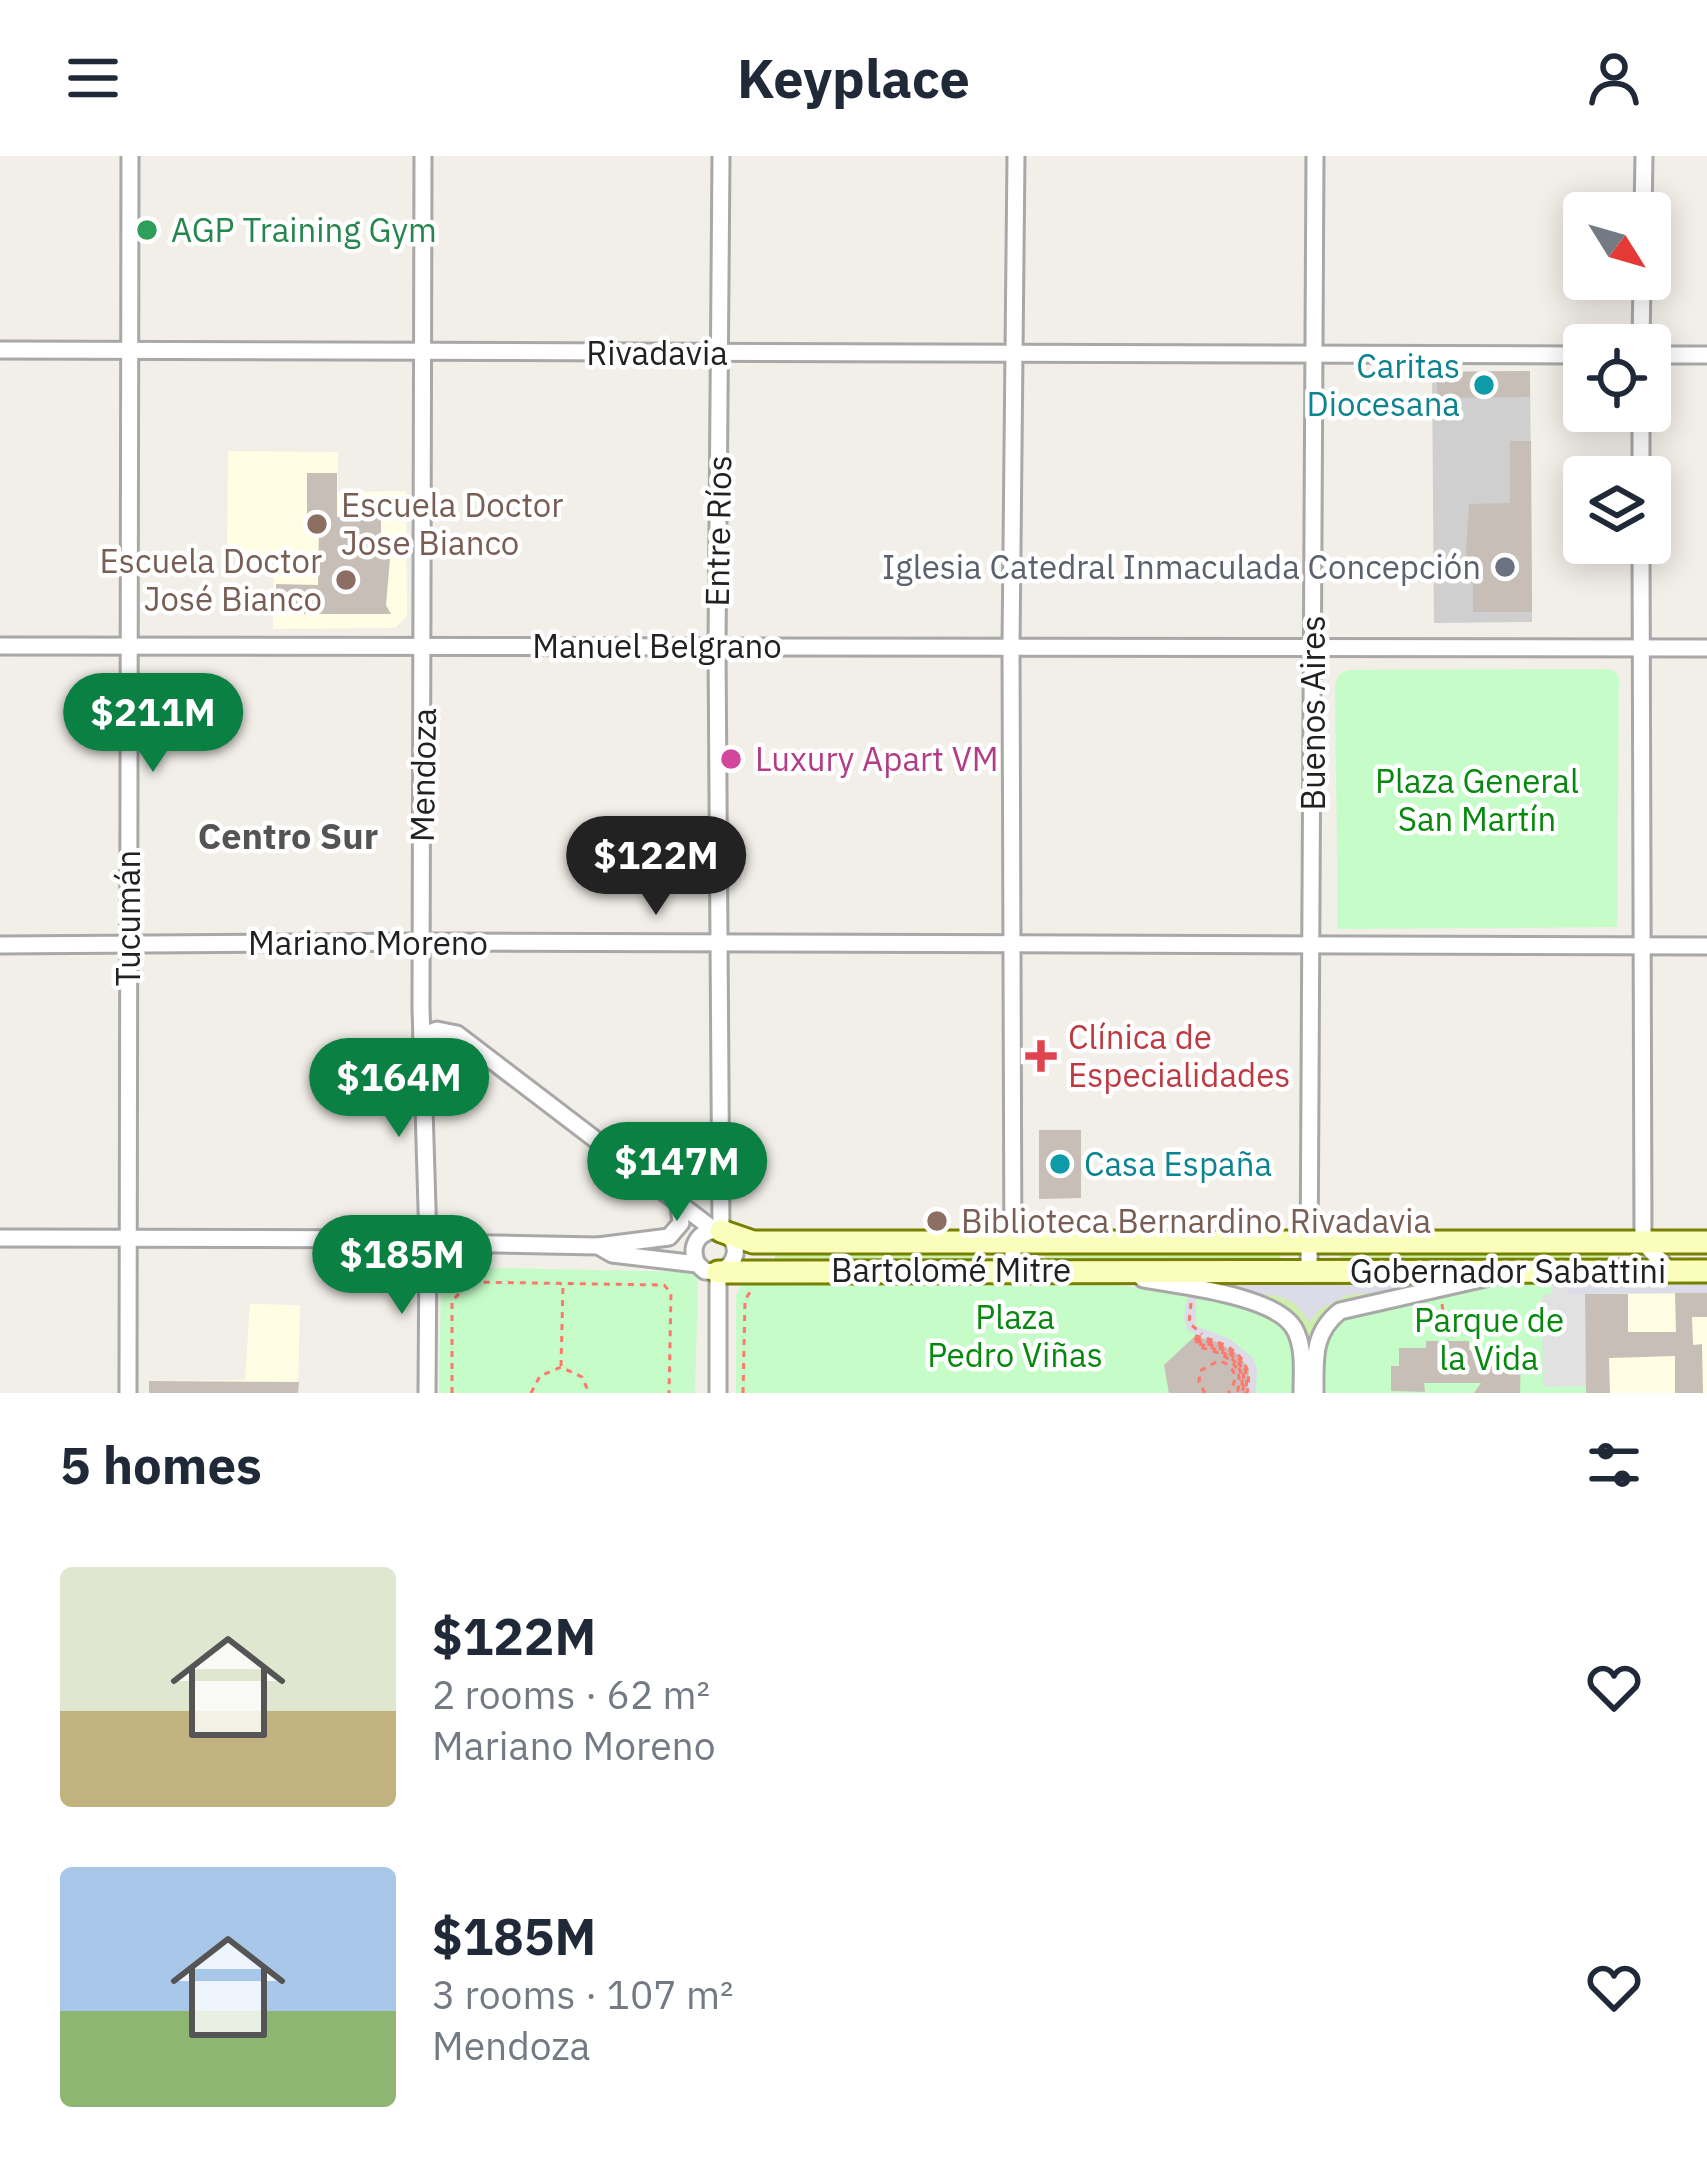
<!DOCTYPE html>
<html lang="en">
<head>
<meta charset="utf-8">
<style>
	body { margin:0; font-family:"IBM Plex Sans",sans-serif; background:#f2f2f3; color:#1f2937; height:100vh; display:flex; flex-direction:column; font-size:45px; white-space:nowrap }
	* { box-sizing:border-box; margin:0 }
	p { font-size:39px; color:#747a83 }
	.icon { flex:none; width:66px; height:66px; fill:none; stroke:currentColor; stroke-width:2; stroke-linecap:round; stroke-linejoin:round }
	.map { position:relative; height:1237px; overflow:hidden }
	.panel { display:flex; flex-direction:column; background:#fff; flex:1 }
	.panel>* { flex:none }
	.needle { width:78px; rotate:127deg }
	.tools { position:absolute; left:1563px; top:36px; display:grid; gap:24px }
	.tools a { display:grid; place-items:center; width:108px; height:108px; border-radius:12px; background:#fff; box-shadow:0 6px 30px #0003; font-size:60px }
	.price { position:absolute; translate:-50% -102px; padding:0 27px; border-radius:42px; background:#0b8043; color:#fff; font-size:39px; line-height:78px; filter:drop-shadow(0 3px 6px #0008) }
	.price::after { content:''; position:absolute; left:50%; top:72px; width:36px; height:27px; margin-left:-18px; background:inherit; clip-path:polygon(0 0,100% 0,50% 100%) }
	.price.selected { background:#222; color:#fff }
	ul { padding:0; list-style:none }
	li { display:flex; align-items:center; gap:36px; height:300px; padding:0 60px }
	li span { display:grid; place-items:center; flex:none; width:336px; height:240px; border-radius:12px; color:#555 }
	li>.icon { margin-inline-start:auto }
	span .icon { width:144px; height:144px; fill:#fffc; stroke-width:1 }
	li b { font-size:51px }
	h2 { display:flex; justify-content:space-between; align-items:center; height:144px; padding:0 60px; font-size:51px }
	header { display:flex; justify-content:space-between; align-items:center; height:156px; padding:0 60px; background:#fff; font-size:54px; font-weight:800 }
	.map>svg:first-child { display:block }
</style>
</head>
<body>
<header><svg class="icon" aria-label="menu" viewBox="0 0 24 24"><path d="M4 6h16M4 12h16M4 18h16"/></svg>Keyplace<svg class="icon" aria-label="person" viewBox="0 0 24 24"><circle cx="12" cy="8" r="4"/><path d="M4 21q1-7 8-7t8 7"/></svg></header>
<div class="map">
<svg width="1707" height="1237" viewBox="0 0 1707 1237">
	<rect width="100%" height="100%" fill="#f2eee8"/>
	<g fill="#fffee4">
		<polygon points="228,295 338,296 338,336 406,335 407,460 395,472 273,473 274,402 227,400"/>
		<polygon points="1707,1137 1707,1237 1586,1237 1585,1138"/>
		<polygon points="250,1148 300,1149 298,1237 149,1237 149,1225 245,1224"/>
	</g>
	<polygon fill="#cfcfcf" points="1530,215 1532,466 1434,467 1432,216"/>
	<g fill="#ceeeac">
		<polygon points="775,1095 979,1095 984,1100 979,1106 775,1106"/>
		<polygon points="1343,1095 1609,1096 1613,1102 1611,1105 1343,1107 1339,1104"/>
		<polygon points="1047,1096 1277,1096 1281,1101 1277,1107 1048,1106 1044,1099"/>
		<path d="M1455,1125l-141,51 -7,12c-18,-53 -74,-53 -121,-62z"/>
	</g>
	<g fill="#c5fcc8">
		<polygon points="1609,513 1616,516 1619,523 1617,771 1338,773 1335,529 1339,518 1349,514"/>
		<polygon points="454,1111 692,1116 698,1124 695,1237 439,1237 441,1126 445,1116"/>
		<path d="M1087,1123l173,31c39,23 35,41 35,83h-559v-98l8,-13z"/>
		<polygon points="1498,1125 1552,1125 1552,1139 1543,1139 1544,1231 1586,1230 1586,1237 1322,1237 1323,1186 1339,1163"/>
	</g>
	<polygon fill="#e1e1e1" points="1552,1125 1568,1125 1569,1138 1585,1138 1586,1230 1543,1231 1542,1139 1552,1138"/>
	<g fill="#dcdce8">
		<polygon points="1206,1125 1433,1127 1433,1132 1348,1139 1320,1153 1310,1166 1295,1148 1282,1141 1205,1129"/>
		<polygon points="1568,1125 1707,1126 1707,1137 1568,1138"/>
		<polygon points="1188,1139 1196,1141 1196,1170 1230,1183 1252,1201 1257,1212 1256,1237 1247,1237 1249,1214 1239,1199 1187,1174 1184,1161"/>
	</g>
	<g fill="#c7beb7">
		<polygon points="1530,215 1530,241 1437,242 1437,216"/>
		<polygon points="1510,285 1531,285 1532,456 1473,456 1473,427 1464,427 1469,348 1510,347"/>
		<polygon points="307,317 337,317 337,361 381,362 381,379 387,378 387,403 390,403 386,449 391,458 304,458 304,451 276,451 276,428 318,429 319,370 307,370"/>
		<polygon points="1039,974 1081,974 1081,1042 1039,1043"/>
		<polygon points="1675,1137 1707,1137 1707,1161 1692,1161 1693,1189 1702,1188 1703,1237 1675,1237 1675,1200 1609,1202 1610,1237 1586,1237 1585,1138 1628,1138 1628,1176 1676,1176"/>
		<polygon points="1195,1180 1217,1186 1239,1199 1249,1214 1247,1237 1169,1237 1164,1209"/>
		<polygon points="1426,1185 1469,1185 1469,1194 1505,1194 1504,1200 1521,1200 1520,1237 1474,1237 1481,1227 1424,1227 1425,1236 1391,1235 1391,1210 1399,1210 1399,1192 1426,1192"/>
		<polygon points="149,1225 299,1226 298,1237 149,1237"/>
	</g>
	<g fill="none" stroke-linecap="round" stroke-linejoin="round">
		<defs>
			<g id="street">
				<polyline points="423,0 421,852 428,1085 427,1237"/>
				<polyline points="1643,57 1644,0"/>
				<polyline points="1641,189 1642,123"/>
				<polyline points="0,194 1584,199"/>
				<polyline points="1650,199 1707,199"/>
				<polyline points="1641,255 1641,321"/>
				<polyline points="1641,387 1643,1086 1670,1115"/>
				<polyline points="0,490 1707,492"/>
				<polyline points="0,789 421,786 1707,790"/>
				<polyline points="422,880 437,874 457,878 714,1074"/>
				<polyline points="0,1082 419,1083 441,1087 598,1090 612,1098 697,1108 705,1115 718,1116"/>
				<polyline points="598,1090 669,1081 681,1067 679,1050"/>
				<path d="M697,1108c-8,-18 1,-33 21,-34"/>
				<polyline points="1013,1113 1011,490 1016,0"/>
				<polyline points="1309,1115 1315,0"/>
				<path d="M1143,1123c37,7 131,16 151,49 11,19 8,44 8,65"/>
				<polyline points="128,1237 130,0"/>
				<path d="M718,1237v-121c21,-8 24,-30 3,-41l-4,-584 4,-491"/>
				<path d="M1315,1237c0,-33 -3,-60 25,-82l154,-35"/>
			</g>
			<g id="secondary">
				<polyline points="721,1075 753,1086 1707,1086"/>
				<polyline points="718,1116 1707,1115"/>
			</g>
		</defs>
		<use href="#street" stroke="#a8a8a8" stroke-width="21"/>
		<use href="#secondary" stroke="#768100" stroke-width="27"/>
		<g stroke="#ff786c" stroke-width="3" stroke-dasharray="6 6" stroke-linecap="butt">
			<polyline points="1191,1147 1189,1167 1202,1178"/>
			<polyline points="1442,1148 1447,1184"/>
			<path d="M1195,1180c31,5 61,21 52,57"/>
			<path d="M1195,1182l4,9c26,6 47,17 38,46"/>
			<path d="M1195,1183c30,5 59,19 50,54"/>
			<path d="M1196,1185c29,6 55,19 46,52"/>
			<path d="M1199,1188c23,6 45,15 43,42"/>
			<polyline points="561,1210 563,1129"/>
			<polyline points="452,1237 452,1145 470,1126 664,1129 671,1137 669,1237"/>
			<polyline points="531,1237 540,1220 561,1211 582,1221 589,1237"/>
			<polyline points="743,1237 745,1144 752,1133"/>
			<path d="M1205,1237l-6,-11 1,-11 18,-10c17,3 22,19 10,32"/>
		</g>
		<use href="#street" stroke="#fff" stroke-width="15"/>
		<use href="#secondary" stroke="#fbfdbb" stroke-width="21"/>
	</g>
	<circle fill="#2e9e5b" stroke="#fff" stroke-width="4.5" cx="147" cy="74" r="12"/>
	<g fill="#0f9aa8" stroke="#fff" stroke-width="4.5">
		<circle cx="1484" cy="229" r="12"/>
		<circle cx="1060" cy="1008" r="12"/>
	</g>
	<g fill="#8d6e63" stroke="#fff" stroke-width="4.5">
		<circle cx="317" cy="368" r="12"/>
		<circle cx="346" cy="424" r="12"/>
		<circle cx="937" cy="1065" r="12"/>
	</g>
	<circle fill="#6b7280" stroke="#fff" stroke-width="4.5" cx="1505" cy="411" r="12"/>
	<circle fill="#d1479c" stroke="#fff" stroke-width="4.5" cx="731" cy="603" r="12"/>
	<path fill="#e0444e" stroke="#fff" stroke-width="4.5" d="M1035 882h12v12h12v12h-12v12h-12v-12h-12v-12h12z"/>
	<g text-anchor="middle" stroke-width="9" stroke-linejoin="round" paint-order="stroke">
		<g font-size="33" fill="#27864d" stroke="#fff" text-anchor="start">
			<text x="171" y="86">AGP Training Gym</text>
		</g>
		<g font-size="33" fill="#212121" stroke="#fff">
			<text x="657" y="209">Rivadavia</text>
			<text transform="translate(718 375) rotate(-89)" y="12">Entre Ríos</text>
			<text x="657" y="502">Manuel Belgrano</text>
			<text transform="translate(1313 557) rotate(-90)" y="12">Buenos Aires</text>
			<text transform="translate(423 619) rotate(-89)" y="12">Mendoza</text>
			<text transform="translate(128 762) rotate(-90)" y="12">Tucumán</text>
			<text x="368" y="799">Mariano Moreno</text>
			<text x="951" y="1126">Bartolomé Mitre</text>
			<text x="1508" y="1127">Gobernador Sabattini</text>
		</g>
		<g font-size="33" fill="#0d838f" stroke="#fff" text-anchor="end">
			<text x="1460" y="222">Caritas<tspan x="1460" dy="38">Diocesana</tspan></text>
			<text x="1084" y="1020" text-anchor="start">Casa España</text>
		</g>
		<g font-size="33" fill="#785e54" stroke="#fff" text-anchor="start">
			<text x="341" y="361">Escuela Doctor<tspan x="341" dy="38">Jose Bianco</tspan></text>
			<text x="322" y="417" text-anchor="end">Escuela Doctor<tspan x="322" dy="38">José Bianco</tspan></text>
			<text x="961" y="1077">Biblioteca Bernardino Rivadavia</text>
		</g>
		<g font-size="33" fill="#5b616d" stroke="#fff" text-anchor="end">
			<text x="1481" y="423">Iglesia Catedral Inmaculada Concepción</text>
		</g>
		<g font-size="33" fill="#b23c85" stroke="#fff" text-anchor="start">
			<text x="755" y="615">Luxury Apart VM</text>
		</g>
		<g font-size="33" fill="#06890e" stroke="#fff">
			<text x="1477" y="637">Plaza General<tspan x="1477" dy="38">San Martín</tspan></text>
			<text x="1015" y="1173">Plaza<tspan x="1015" dy="38">Pedro Viñas</tspan></text>
			<text x="1489" y="1176">Parque de<tspan x="1489" dy="38">la Vida</tspan></text>
		</g>
		<g font-size="33" fill="#be3a42" stroke="#fff" text-anchor="start">
			<text x="1068" y="893">Clínica de<tspan x="1068" dy="38">Especialidades</tspan></text>
		</g>
		<g font-size="36" font-weight="bold" fill="#545454" stroke="#fff">
			<text x="288" y="693">Centro Sur</text>
		</g>
	</g>
</svg>
<div class="tools">
<a><svg class="needle" viewBox="-14 -14 28 28"><path d="M0-13l5 13h-10z" fill="#e53935"/><path d="M0 13l5-13h-10z" fill="#747a83"/></svg></a>
<a><svg class="icon" aria-label="locate" viewBox="0 0 24 24"><circle cx="12" cy="12" r="6"/><path d="M12 2v4M12 18v4M2 12h4M18 12h4"/></svg></a>
<a><svg class="icon" aria-label="layers" viewBox="0 0 24 24"><path d="M12 4l9 5-9 5-9-5zM3 14l9 5 9-5"/></svg></a>
</div>
<b class="price" style="left:153px;top:619px">$211M</b>
<b class="price selected" style="left:656px;top:762px">$122M</b>
<b class="price" style="left:399px;top:984px">$164M</b>
<b class="price" style="left:677px;top:1068px">$147M</b>
<b class="price" style="left:402px;top:1161px">$185M</b>
</div>
<section class="panel">
<h2>5 homes<svg class="icon" aria-label="filters" viewBox="0 0 24 24"><path d="M4 7h16M4 17h16"/><circle cx="9" cy="7" r="2"/><circle cx="15" cy="17" r="2"/></svg></h2>
<ul>
<li><span style="background:linear-gradient(#dfe7d0 60%,#c2b280 0)"><svg class="icon" aria-label="home" viewBox="0 0 24 24"><path d="M3 11l9-7 9 7M6 9v11h12V9"/></svg></span><div><b>$122M</b><p>2 rooms · 62 m²</p><p>Mariano Moreno</p></div><svg class="icon" aria-label="heart" viewBox="0 0 24 24"><path d="M12 20l-8-8c-3-5 5-10 8-4 3-6 11-1 8 4z"/></svg></li>
<li><span style="background:linear-gradient(#a9c7e8 60%,#8fb573 0)"><svg class="icon" aria-label="home" viewBox="0 0 24 24"><path d="M3 11l9-7 9 7M6 9v11h12V9"/></svg></span><div><b>$185M</b><p>3 rooms · 107 m²</p><p>Mendoza</p></div><svg class="icon" aria-label="heart" viewBox="0 0 24 24"><path d="M12 20l-8-8c-3-5 5-10 8-4 3-6 11-1 8 4z"/></svg></li>
</ul>
</section>
</body>
</html>
